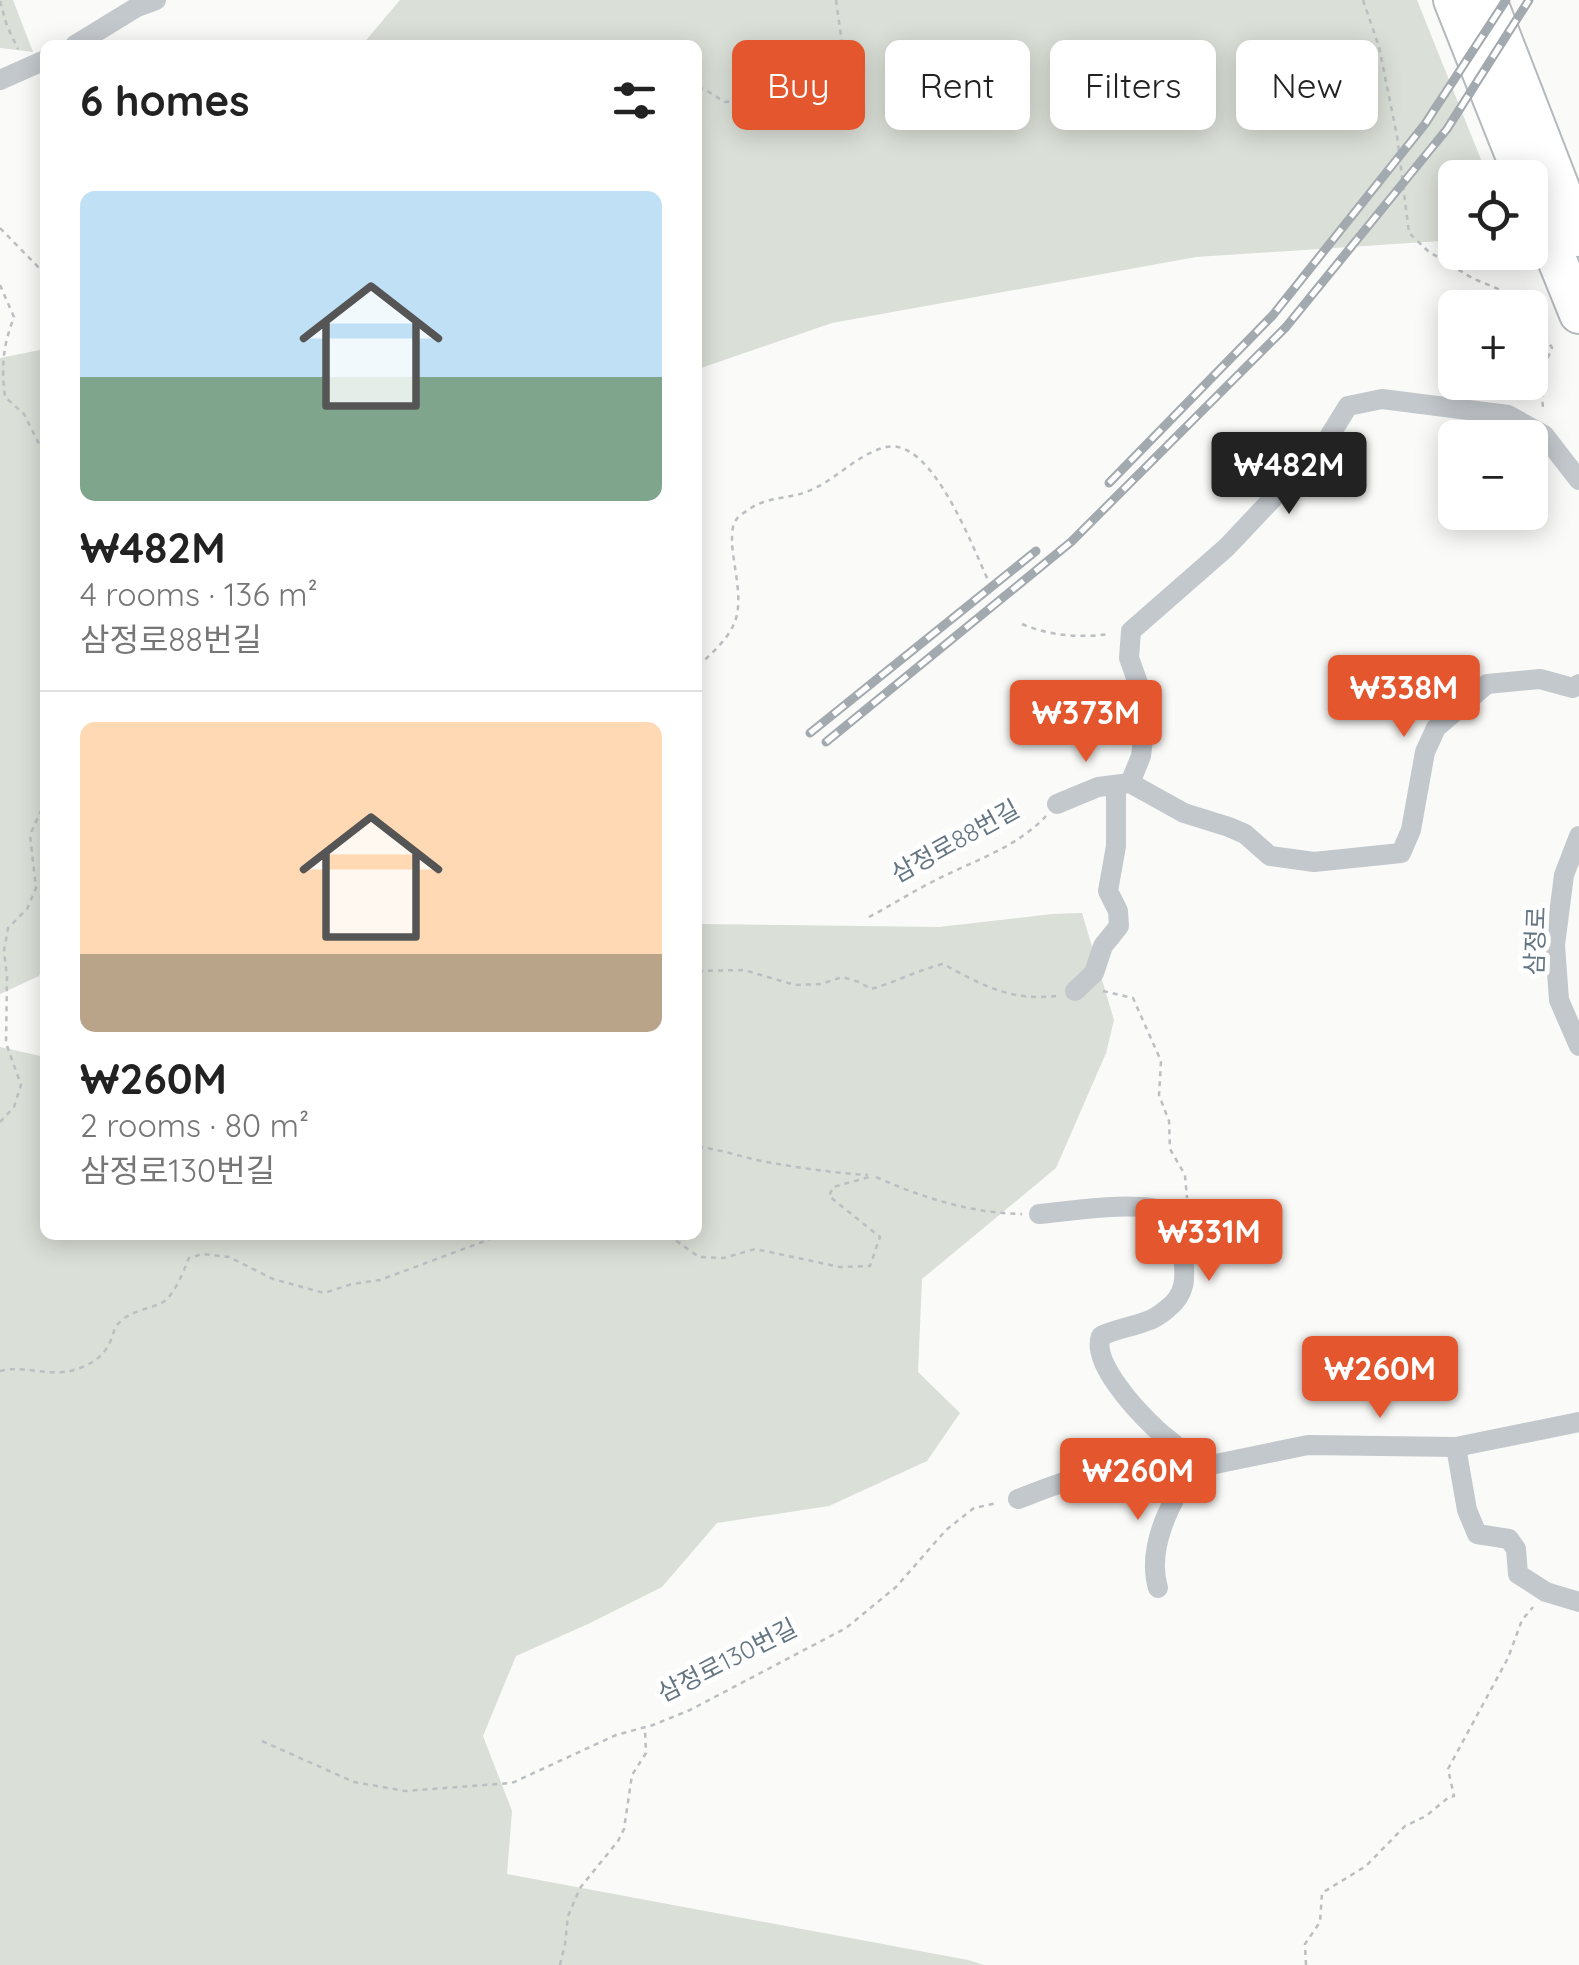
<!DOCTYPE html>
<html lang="en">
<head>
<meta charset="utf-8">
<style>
	body { margin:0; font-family:Quicksand,"Noto Sans KR",sans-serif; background:#f2f2f2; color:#222; height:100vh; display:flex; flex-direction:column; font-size:38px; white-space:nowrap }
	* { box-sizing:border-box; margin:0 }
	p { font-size:32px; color:#767676 }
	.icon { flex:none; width:55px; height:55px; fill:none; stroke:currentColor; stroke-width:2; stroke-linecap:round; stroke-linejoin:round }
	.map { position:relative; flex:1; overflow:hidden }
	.side { position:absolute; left:40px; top:40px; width:662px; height:1200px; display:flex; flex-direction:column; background:#fff; border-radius:15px; box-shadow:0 5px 25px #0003 }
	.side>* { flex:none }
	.banner { position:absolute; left:732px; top:40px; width:695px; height:90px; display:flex; gap:20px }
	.controls { position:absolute; left:1438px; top:160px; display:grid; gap:20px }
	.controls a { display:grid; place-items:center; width:110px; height:110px; border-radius:15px; background:#fff; box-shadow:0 5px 25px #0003; font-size:50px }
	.price { position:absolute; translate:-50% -85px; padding:0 22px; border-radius:10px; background:#e4572e; color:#fff; font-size:32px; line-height:65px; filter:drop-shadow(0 2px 5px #0008) }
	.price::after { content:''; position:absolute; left:50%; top:60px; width:30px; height:22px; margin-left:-15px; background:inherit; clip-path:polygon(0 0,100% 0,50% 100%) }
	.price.current { background:#222; color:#fff }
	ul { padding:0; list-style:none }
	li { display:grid; align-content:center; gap:20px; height:530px; padding:0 40px }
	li+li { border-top:2px solid #e0e0e0 }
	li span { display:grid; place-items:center; height:310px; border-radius:15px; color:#555 }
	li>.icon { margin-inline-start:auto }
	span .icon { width:180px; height:180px; fill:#fffc; stroke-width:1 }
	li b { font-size:42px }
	h2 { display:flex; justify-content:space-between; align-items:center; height:120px; padding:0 40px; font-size:42px }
	.tag { padding:0 35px; border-radius:15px; background:#fff; box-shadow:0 5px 25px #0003; font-size:35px; line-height:90px }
	.tag.current { background:#e4572e; color:#fff }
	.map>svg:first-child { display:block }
</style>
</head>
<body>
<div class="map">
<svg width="1579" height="1965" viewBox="0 0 1579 1965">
	<rect width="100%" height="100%" fill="#fafaf8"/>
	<g fill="#dadfd7">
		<polygon points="0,0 13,0 33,52 0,48"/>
		<polygon points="400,0 1417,0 1488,177 1455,178 1455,240 1196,257 832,323 698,369 698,45 362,45"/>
		<polygon points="45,349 45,961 39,976 0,994 0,358"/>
		<polygon points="1082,913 1114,1020 1106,1053 1056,1168 922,1279 918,1372 960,1413 927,1461 829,1506 717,1523 662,1587 588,1624 516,1656 483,1736 512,1811 507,1874 968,1960 984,1965 0,1965 0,1047 45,1057 45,1235 698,1235 698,924 939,927 1052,914"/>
	</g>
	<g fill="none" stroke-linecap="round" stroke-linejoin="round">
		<defs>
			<g id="motorway">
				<polyline points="1453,0 1524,178"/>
				<polyline points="1487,0 1579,237"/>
				<polyline points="1530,193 1579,314"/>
			</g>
		</defs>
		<use href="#motorway" stroke="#b4b9bd" stroke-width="42"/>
		<g stroke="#bbbfc2" stroke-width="2.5" stroke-dasharray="5 5" stroke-linecap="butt">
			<polyline points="1363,0 1379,47 1397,136 1409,233 1428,251 1472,278 1503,291 1529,308"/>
			<polyline points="0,1 7,26 18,49"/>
			<polyline points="698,88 704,89 725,102 761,100 776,104 792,103 838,68 842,43 836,0"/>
			<polyline points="0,228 45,274"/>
			<path d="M0,285l14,32c-11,29 -13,49 -9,80l19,17 21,42"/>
			<polyline points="1530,310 1552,348 1541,373 1543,410"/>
			<path d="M1022,624c28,12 59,14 88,10"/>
			<path d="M698,666c12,-11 28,-25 35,-40 12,-23 0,-59 -1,-84 0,-7 0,-17 4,-22 3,-5 8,-7 12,-10 20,-15 44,-10 65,-21 26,-12 45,-35 73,-42 46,-10 86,99 102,133"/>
			<path d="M869,917c23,-12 46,-27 69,-38 37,-19 78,-31 108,-63"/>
			<path d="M698,971l46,-1 51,15 26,-1 21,-7 17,5 12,7c25,-7 47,-19 72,-25 23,12 48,27 74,31 13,3 27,2 40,1"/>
			<polyline points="1103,991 1133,998 1161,1061 1159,1095 1169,1121 1170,1149 1185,1175 1187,1198"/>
			<polyline points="0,1122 14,1107 21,1085 6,1043 7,977 4,951 8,928 27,909 36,888 30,835 45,802"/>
			<path d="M698,1147c23,2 45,11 69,15 33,6 67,11 101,13"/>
			<path d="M876,1177c47,21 95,36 146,37"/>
			<polyline points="668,1235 699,1257 724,1258 755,1249 840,1267 870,1266 880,1237 829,1196 833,1187 873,1176"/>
			<path d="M0,1371c22,-6 46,5 70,0 16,-4 30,-11 38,-25 4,-6 5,-16 10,-22 12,-15 37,-15 48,-24 11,-11 17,-28 23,-42l14,-4 26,3 44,22 51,14 28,-9 28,-4 121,-45"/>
			<polyline points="262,1741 354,1782 405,1791 512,1783 616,1735 653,1725 690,1710 846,1628 896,1587 946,1530 974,1508 997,1503"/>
			<polyline points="560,1965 565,1944 568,1916 580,1888 618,1841 624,1829 632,1775 646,1753 645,1729"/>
			<polyline points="1306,1965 1305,1944 1320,1922 1322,1893 1366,1866 1405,1826 1426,1816 1449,1797 1454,1796 1448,1769 1508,1658 1522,1620 1533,1607"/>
		</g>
		<g stroke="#c3c8cc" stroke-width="20">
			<polyline points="75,45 137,7 156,0"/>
			<polyline points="0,80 45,60"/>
			<polyline points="1130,783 1141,756 1147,708 1129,658 1131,631 1227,547 1277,494 1311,466 1348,406 1382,399 1508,415 1544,435 1579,480"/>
			<polyline points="1057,804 1098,787 1130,783 1184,813 1229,827 1245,834 1270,856 1314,862 1401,853 1411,830 1425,752 1436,728 1487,684 1540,679 1573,688 1579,684"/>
			<polyline points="1579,836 1564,875 1555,945 1559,1000 1579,1046"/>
			<polyline points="1075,991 1094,973 1103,946 1119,926 1118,911 1108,891 1116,846 1116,785"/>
			<path d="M1039,1214c33,-3 98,-14 128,-2 2,0 12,7 14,8 3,12 1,21 2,32 2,23 5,41 -16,57 -6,5 -13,10 -20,12 -15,6 -31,8 -46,15 -10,26 35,74 54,92 7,7 17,13 24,21 5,6 8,14 12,20"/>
			<polyline points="1456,1447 1467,1510 1477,1534 1509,1539 1516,1549 1518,1574 1546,1592 1579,1602"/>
			<path d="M1018,1499c27,-10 55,-23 84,-24 26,0 52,7 78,14"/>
			<path d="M1158,1588c-12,-41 13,-85 33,-119l117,-24 148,2 123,-25"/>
		</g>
		<use href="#motorway" stroke="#fff" stroke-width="38"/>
		<defs>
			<g id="rail">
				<polyline points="1109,483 1273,315 1425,124 1506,0"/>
				<polyline points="810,733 1036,551"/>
				<polyline points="826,742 1071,542 1286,327 1447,129 1529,0"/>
			</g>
		</defs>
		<use href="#rail" stroke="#a2aab0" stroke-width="9"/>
		<use href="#rail" stroke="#fff" stroke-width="5" stroke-dasharray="15" stroke-linecap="butt"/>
	</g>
	<g text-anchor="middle" stroke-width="10" stroke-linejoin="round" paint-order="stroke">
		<g font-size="25" fill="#657683" stroke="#fff">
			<text transform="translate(955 841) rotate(-29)" y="9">삼정로88번길</text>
			<text transform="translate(1535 941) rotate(-88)" y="9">삼정로</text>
			<text transform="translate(727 1660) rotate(-27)" y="9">삼정로130번길</text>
		</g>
	</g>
</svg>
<div class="controls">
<a><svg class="icon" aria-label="locate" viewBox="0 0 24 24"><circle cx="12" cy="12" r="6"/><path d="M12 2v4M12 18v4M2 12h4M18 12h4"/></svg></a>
<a>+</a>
<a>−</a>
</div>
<b class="price current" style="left:1289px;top:517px">₩482M</b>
<b class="price" style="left:1404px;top:740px">₩338M</b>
<b class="price" style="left:1086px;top:765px">₩373M</b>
<b class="price" style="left:1209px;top:1284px">₩331M</b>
<b class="price" style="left:1380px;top:1421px">₩260M</b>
<b class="price" style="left:1138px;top:1523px">₩260M</b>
<div class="banner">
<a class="tag current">Buy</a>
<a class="tag">Rent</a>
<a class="tag">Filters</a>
<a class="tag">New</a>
</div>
<section class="side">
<h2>6 homes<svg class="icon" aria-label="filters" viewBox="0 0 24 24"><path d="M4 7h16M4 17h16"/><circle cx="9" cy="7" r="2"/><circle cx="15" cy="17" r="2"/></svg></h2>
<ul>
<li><span style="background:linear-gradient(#bfe0f5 60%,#7fa58c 0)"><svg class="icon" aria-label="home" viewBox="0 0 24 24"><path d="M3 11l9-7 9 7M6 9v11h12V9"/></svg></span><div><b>₩482M</b><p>4 rooms · 136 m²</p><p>삼정로88번길</p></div></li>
<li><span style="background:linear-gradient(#ffd9b3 75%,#b9a48a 0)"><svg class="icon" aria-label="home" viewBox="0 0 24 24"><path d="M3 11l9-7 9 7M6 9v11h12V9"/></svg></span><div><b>₩260M</b><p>2 rooms · 80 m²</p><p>삼정로130번길</p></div></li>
</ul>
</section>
</div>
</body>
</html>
